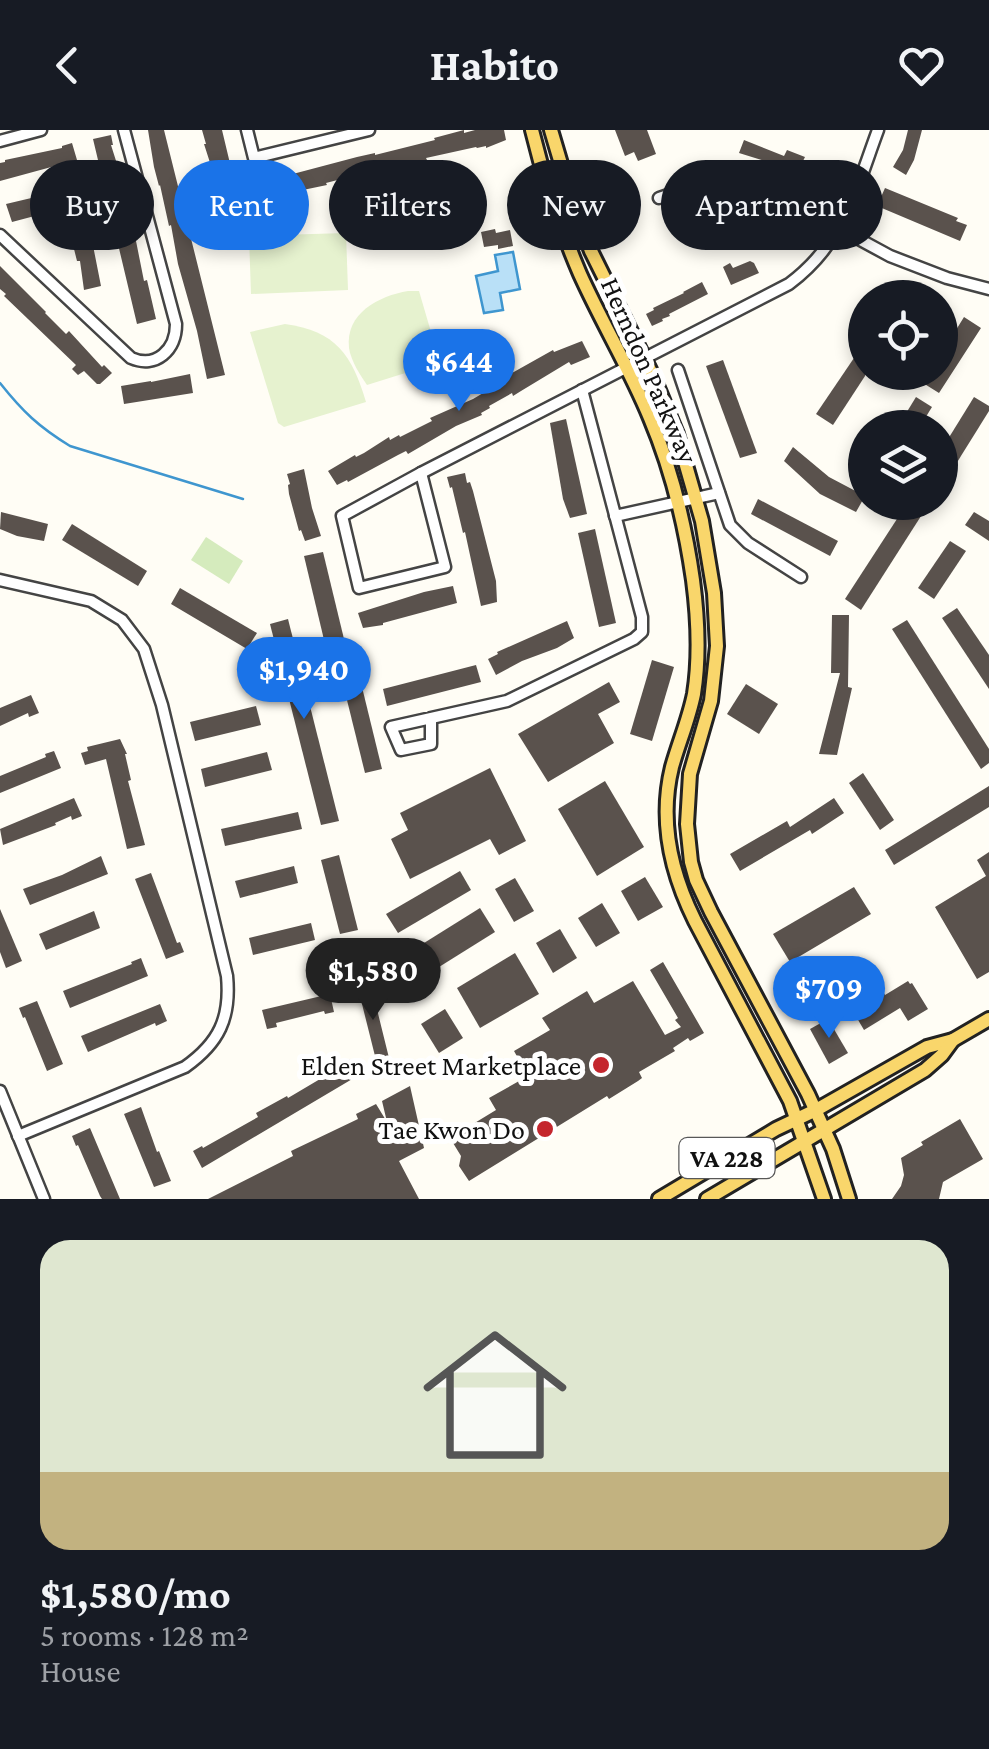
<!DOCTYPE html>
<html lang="en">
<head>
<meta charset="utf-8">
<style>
	body { margin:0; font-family:"Crimson Pro",serif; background:#242831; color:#f1f3f6; height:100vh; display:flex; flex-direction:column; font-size:38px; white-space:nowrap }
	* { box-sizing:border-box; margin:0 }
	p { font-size:32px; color:#9ea1a6 }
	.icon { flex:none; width:55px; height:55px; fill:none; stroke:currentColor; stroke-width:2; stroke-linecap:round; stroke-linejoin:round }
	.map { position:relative; height:1069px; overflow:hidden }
	.panel { display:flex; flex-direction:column; background:#171b24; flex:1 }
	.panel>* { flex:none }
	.banner { position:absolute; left:30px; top:30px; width:930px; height:90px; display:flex; gap:20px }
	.fabs { position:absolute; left:848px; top:150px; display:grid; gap:20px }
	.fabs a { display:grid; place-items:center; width:110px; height:110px; border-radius:50%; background:#171b24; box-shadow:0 5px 15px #0003; font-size:50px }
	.price { position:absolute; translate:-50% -85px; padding:0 22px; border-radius:35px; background:#1a73e8; color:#fff; font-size:32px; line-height:65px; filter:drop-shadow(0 2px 5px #0008) }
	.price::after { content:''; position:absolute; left:50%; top:60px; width:30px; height:22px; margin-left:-15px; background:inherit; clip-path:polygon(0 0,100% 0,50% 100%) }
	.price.active { background:#222; color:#fff }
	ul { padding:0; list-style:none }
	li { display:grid; align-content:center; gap:20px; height:530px; padding:0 40px }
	li span { display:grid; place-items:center; height:310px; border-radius:30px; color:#555 }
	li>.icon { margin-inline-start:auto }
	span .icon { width:180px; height:180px; fill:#fffc; stroke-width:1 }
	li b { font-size:42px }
	.chip { padding:0 35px; border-radius:45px; background:#171b24; box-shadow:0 5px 15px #0003; font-size:35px; line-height:90px }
	.chip.active { background:#1a73e8; color:#fff }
	header { display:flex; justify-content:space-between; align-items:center; height:130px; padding:0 40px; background:#171b24; font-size:45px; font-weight:700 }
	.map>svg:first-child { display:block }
</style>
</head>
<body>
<header><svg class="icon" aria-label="back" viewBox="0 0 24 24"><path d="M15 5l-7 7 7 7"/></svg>Habito<svg class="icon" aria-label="heart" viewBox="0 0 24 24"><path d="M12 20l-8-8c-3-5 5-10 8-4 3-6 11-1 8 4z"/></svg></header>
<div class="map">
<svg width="989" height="1069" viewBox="0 0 989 1069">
	<rect width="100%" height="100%" fill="#fffdf5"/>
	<polygon fill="#d5ebbd" points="206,407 243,431 229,454 191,430"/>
	<g fill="#e6f2cf">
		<polygon points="346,103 348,160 251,164 249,106"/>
		<path d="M408,161h11l19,65 -7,9 -64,20c-7,-10 -16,-24 -18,-37 -4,-35 30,-52 59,-57z"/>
		<path d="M285,194c51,7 67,31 81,78l-82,25 -6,-4 -28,-91z"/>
	</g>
	<polygon fill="#b9e0f7" stroke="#3f96cf" stroke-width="2.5" points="513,122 520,159 500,163 503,180 484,183 476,146 498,141 495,125"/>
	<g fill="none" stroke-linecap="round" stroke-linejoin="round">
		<path stroke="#3f96cf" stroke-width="2.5" d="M0,253c23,29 39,44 70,63l173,53"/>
	</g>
	<g fill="#5a524d">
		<polygon points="148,0 164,0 225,245 207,249 197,201 178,134 171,95 169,96 160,55 159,56 154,37"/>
		<polygon points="202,0 222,0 238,67 220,71 218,60 215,61 213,42 204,14 206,14"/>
		<polygon points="464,0 464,3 475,0 504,0 506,10 486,18 486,16 477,18 476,17 426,28 427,30 416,32 417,34 390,41 389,38 361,47 361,44 349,47 326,53 327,55 298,61 281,69 280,67 271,69 270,67 260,70 255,54 357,27 375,23 375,25 435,10 434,8"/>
		<polygon points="615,0 647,0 656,24 638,31 634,22 625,26"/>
		<polygon points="908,0 922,0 914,30 906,45 893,37 903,20"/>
		<polygon points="111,5 113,15 111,15 123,53 121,53 130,81 144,151 147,150 156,189 137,194 93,9"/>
		<polygon points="744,10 784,26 787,20 805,27 796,45 775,34 739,23"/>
		<polygon points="72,13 77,30 0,51 0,33 5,32 5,30 62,18 62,16"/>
		<polygon points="827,30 836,41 816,56 810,45"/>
		<polygon points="82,56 88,74 85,75 101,156 84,160 80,131 77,131 70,103 70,92 81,90 76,75 12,92 6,74"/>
		<polygon points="885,58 958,88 956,91 967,95 960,111 877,76"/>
		<polygon points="622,76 627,96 615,99 613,91 607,93 603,81"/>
		<polygon points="726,76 728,89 703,91 701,79"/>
		<polygon points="743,77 770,88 764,101 749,94 746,100 738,96"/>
		<polygon points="495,99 496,103 510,100 513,116 498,119 498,115 484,117 481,102"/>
		<polygon points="750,131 754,133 759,143 731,155 723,137 730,133 733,138"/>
		<polygon points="0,136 46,182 45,183 66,204 69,201 102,237 104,235 112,243 100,254 97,254 84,241 78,245 72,239 76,235 4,166 6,164 0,159"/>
		<polygon points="702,152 708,164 669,184 670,186 662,189 663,191 652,196 646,184 654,180 653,178 684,163 683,162"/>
		<polygon points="964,187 981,198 939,263 923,253 929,242 940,242 940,226"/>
		<polygon points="582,211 590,227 571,235 569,232 521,261 513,266 512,263 489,276 490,278 481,283 482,285 456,296 408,324 406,321 398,325 348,352 347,350 337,355 328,341 355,325 356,327 364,323 389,307 390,310 399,305 400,307 432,291 430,288 473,269 495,256 494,253 553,220 554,222"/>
		<polygon points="856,225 865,231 865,246 833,295 816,284"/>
		<polygon points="723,230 757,323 740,328 706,236"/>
		<polygon points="190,244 193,263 124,274 121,256 151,251 151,252"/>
		<polygon points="916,267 932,277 919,298 897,298"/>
		<polygon points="974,267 989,276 989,281 951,342 940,335 940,322"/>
		<polygon points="566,289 587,384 570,388 563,369 550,293"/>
		<polygon points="793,317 829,347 865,366 856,382 820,364 784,331"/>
		<polygon points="304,339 312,378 321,406 305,411 301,400 299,401 289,364 288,355 290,354 287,344"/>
		<polygon points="465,343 467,353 470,352 473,361 496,451 497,472 481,476 465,402 463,403 452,357 450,358 447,347"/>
		<polygon points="758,369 838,411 830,426 751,384"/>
		<polygon points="908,372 930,372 861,480 845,469"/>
		<polygon points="1,382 48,394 44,411 17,406 0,399"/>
		<polygon points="974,382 989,391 989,411 965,395"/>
		<polygon points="72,394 147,441 138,456 62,410"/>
		<polygon points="595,399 616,493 599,497 578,403"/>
		<polygon points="950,411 966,421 934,469 918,458"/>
		<polygon points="323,422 344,509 325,514 304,426"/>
		<polygon points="453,456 457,473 383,493 383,495 363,498 358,483 424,462"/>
		<polygon points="180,458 257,503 247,519 171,474"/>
		<polygon points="957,478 989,525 989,559 942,488"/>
		<polygon points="832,485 849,485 848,557 852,558 837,625 819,624 840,543 831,543"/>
		<polygon points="288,489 339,691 321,695 270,494"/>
		<polygon points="907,490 989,619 989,633 981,639 892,499"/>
		<polygon points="567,491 574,508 557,518 522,531 496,545 488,529 498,524 497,522"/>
		<polygon points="652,530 674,537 652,611 630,604"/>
		<polygon points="476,535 481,552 387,576 383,559"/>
		<polygon points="609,552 620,572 598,584 614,613 548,652 518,604"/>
		<polygon points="361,553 382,639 365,643 344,558"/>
		<polygon points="746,554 778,574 759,604 727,584"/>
		<polygon points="31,565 39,583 29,587 28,583 0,596 0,578"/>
		<polygon points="256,576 261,595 195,611 190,592"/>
		<polygon points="120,609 127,624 125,624 131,650 128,651 145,715 127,719 106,629 85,635 81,623 88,621 87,617"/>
		<polygon points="54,621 61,638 0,663 0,646 46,627 45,624"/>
		<polygon points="267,622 272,640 205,657 201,639"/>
		<polygon points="490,638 526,711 499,725 490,709 410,749 391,709 408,700 400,683"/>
		<polygon points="863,643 894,690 880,700 849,653"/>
		<polygon points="605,651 644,717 597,746 558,679"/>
		<polygon points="989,656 989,677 894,735 885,720"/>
		<polygon points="74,668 82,686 72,690 71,686 55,693 56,695 3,715 0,699"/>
		<polygon points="834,668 844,683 812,704 810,700 740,741 730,724 787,691 790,697"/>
		<polygon points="298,682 302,699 225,716 221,699"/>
		<polygon points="989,722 989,842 977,849 935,777 986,746 977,730"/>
		<polygon points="339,725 358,800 340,804 321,730"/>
		<polygon points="101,726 108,744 30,775 23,759 62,745"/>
		<polygon points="294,736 298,753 240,768 235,751"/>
		<polygon points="460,741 471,760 398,803 386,784"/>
		<polygon points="151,743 177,813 180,812 184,822 166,829 135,749"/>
		<polygon points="645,747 663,777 638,791 621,761"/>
		<polygon points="515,748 534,781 514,792 495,759"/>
		<polygon points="854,757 871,784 790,832 773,804"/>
		<polygon points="602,773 620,803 596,817 578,788"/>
		<polygon points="480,778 495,802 415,852 400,828"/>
		<polygon points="0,779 22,831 6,838 0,822"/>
		<polygon points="94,781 100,798 46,820 39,804"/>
		<polygon points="311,793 315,810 253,825 249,808"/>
		<polygon points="560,799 577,828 553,843 536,813"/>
		<polygon points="515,823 539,864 480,898 457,858"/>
		<polygon points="141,828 148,846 70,878 63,861 132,834 131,832"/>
		<polygon points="663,832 704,903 690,911 688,908 673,918 675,921 639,942 642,948 638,951 609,969 607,966 469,1051 459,1036 461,1026 450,1008 496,980 489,968 528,946 514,921 550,900 542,888 587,861 594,873 633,851 665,905 681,897 675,890 678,888 650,840"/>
		<polygon points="370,851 390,932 373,937 371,927 375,926 360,866 355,867 352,856"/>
		<polygon points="908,851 910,854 912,853 928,879 908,891 900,878 864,900 854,883 859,880 855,874 881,858 885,865"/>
		<polygon points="330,864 334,882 325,884 324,881 276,893 277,897 267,899 262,880"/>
		<polygon points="37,871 63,934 47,941 25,887 23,888 19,878"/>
		<polygon points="160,874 167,891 156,896 155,893 88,922 81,906"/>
		<polygon points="445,879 463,908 439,923 421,894"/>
		<polygon points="828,889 848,923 829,934 810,899"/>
		<polygon points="350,929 359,945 202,1038 193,1021 202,1016 203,1018 258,987 256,983 287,966 288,968 342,936 341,934"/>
		<polygon points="410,956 424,1018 399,1031 419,1069 208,1069 293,1026 291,1021 358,989 356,984 376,974 387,992 382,971"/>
		<polygon points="141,977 157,1022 159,1021 171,1051 154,1057 124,984"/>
		<polygon points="960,989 983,1029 943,1052 939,1069 892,1069 901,1056 904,1045 901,1028 923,1015 921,1012"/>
		<polygon points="90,998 120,1069 102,1069 100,1066 78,1015 76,1016 72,1006"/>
	</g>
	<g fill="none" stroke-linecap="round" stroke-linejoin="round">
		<defs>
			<g id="minor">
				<polyline points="247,0 254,28 369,0"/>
				<polyline points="0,11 41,0"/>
				<path d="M659,68c41,-14 69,-23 111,-7l120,65 57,22 42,11"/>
				<path d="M0,105l131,123c25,11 45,-8 45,-34l-52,-194"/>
				<polyline points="678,240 730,395 748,413 801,447"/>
				<path d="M421,343l368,-189c55,-41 66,-92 89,-154"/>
				<polygon points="421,343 445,437 359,458 342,386"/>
				<polyline points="615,386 719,363"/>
				<path d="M0,450l91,21 31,19 22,29 18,56 65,271c4,42 -8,67 -42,91l-167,69"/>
				<polyline points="431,588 431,614 401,620 391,597 507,571 634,509 642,502 642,487 582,260"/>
				<polyline points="0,961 44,1069"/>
			</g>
			<g id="major">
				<path d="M532,0c12,50 28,97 48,144 22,49 50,95 70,144 22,52 35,106 43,162 5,38 7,76 1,114 -5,25 -15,48 -22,73 -13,53 -1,106 23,154l95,180 34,98"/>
				<polyline points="551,0 572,71 591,121 653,246 677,304 702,391 714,463 717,516 711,571 690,644 687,694 691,732 696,750 711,782 808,964 833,1019 849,1069"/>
				<polyline points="659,1069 776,999 816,980 927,917 953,910 989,889"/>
				<polyline points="707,1069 925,940 942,925 953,910"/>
			</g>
		</defs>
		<use href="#minor" stroke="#444" stroke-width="15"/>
		<use href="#major" stroke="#222" stroke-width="18"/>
		<use href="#minor" stroke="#fff" stroke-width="10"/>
		<use href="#major" stroke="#f9d66b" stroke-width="12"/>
	</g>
	<g fill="#c4262e" stroke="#fff" stroke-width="4">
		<circle cx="601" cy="935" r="10"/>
		<circle cx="545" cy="999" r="10"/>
	</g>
	<g text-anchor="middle" stroke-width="10" stroke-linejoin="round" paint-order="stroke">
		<rect fill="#fff" stroke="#585858" stroke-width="2.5" x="679.5" y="1008" width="95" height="40" rx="8"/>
		<g font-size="25" font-weight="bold" fill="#111">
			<text x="727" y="1037">VA 228</text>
		</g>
		<g font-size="28" fill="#111" stroke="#fff">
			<text transform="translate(650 240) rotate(66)" y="10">Herndon Parkway</text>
		</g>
		<g font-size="28" fill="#111" stroke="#fff" text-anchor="end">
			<text x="581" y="945">Elden Street Marketplace</text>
			<text x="525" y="1009">Tae Kwon Do</text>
		</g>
	</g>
</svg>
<div class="fabs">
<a><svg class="icon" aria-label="locate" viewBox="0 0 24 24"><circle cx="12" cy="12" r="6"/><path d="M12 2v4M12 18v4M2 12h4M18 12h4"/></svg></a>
<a><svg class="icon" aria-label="layers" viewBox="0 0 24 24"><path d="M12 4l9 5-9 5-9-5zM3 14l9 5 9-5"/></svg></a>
</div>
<b class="price" style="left:459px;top:284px">$644</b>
<b class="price" style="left:304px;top:592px">$1,940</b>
<b class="price active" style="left:373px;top:893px">$1,580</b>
<b class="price" style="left:829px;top:911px">$709</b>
<div class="banner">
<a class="chip">Buy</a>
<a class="chip active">Rent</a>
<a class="chip">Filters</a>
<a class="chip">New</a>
<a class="chip">Apartment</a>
</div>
</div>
<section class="panel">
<ul>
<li><span style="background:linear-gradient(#dfe7d0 75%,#c2b280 0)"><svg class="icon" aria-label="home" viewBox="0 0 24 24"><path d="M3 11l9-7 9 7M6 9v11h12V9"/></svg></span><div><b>$1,580/mo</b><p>5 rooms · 128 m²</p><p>House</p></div></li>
</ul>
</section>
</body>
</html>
